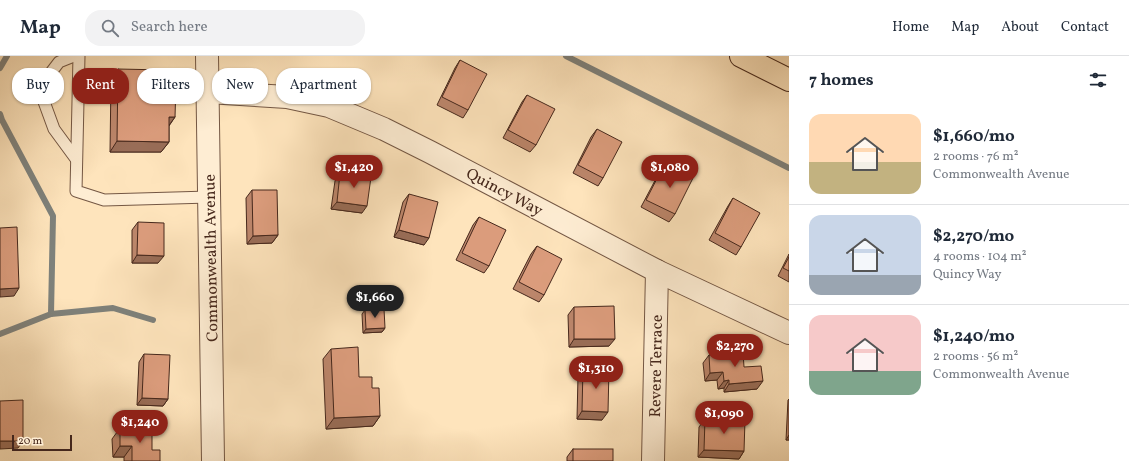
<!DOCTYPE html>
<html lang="en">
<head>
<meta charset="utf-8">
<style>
	body { margin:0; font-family:Vollkorn,serif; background:#f2f2f3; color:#1f2937; height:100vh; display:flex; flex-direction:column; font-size:15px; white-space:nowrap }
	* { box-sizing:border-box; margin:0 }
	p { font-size:13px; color:#747a83 }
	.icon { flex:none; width:22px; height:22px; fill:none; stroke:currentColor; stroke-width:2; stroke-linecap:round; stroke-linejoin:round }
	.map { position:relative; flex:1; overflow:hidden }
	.side { display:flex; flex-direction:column; background:#fff; width:340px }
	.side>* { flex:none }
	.top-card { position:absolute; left:12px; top:12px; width:380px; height:36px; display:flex; gap:8px }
	.scale { position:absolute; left:12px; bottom:10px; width:60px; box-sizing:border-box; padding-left:4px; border:2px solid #46281c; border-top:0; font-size:11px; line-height:14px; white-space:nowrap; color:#46281c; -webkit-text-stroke:3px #feedd3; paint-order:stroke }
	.price { position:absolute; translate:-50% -34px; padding:0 9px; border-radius:14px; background:#8f2418; color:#fff; font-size:13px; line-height:26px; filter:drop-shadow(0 1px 2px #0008) }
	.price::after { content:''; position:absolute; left:50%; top:24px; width:12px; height:9px; margin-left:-6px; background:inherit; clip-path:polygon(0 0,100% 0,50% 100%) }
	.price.active { background:#222; color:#fff }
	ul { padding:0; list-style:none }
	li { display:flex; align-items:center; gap:12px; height:100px; padding:0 20px }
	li+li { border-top:1px solid #e0e1e3 }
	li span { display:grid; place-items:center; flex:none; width:112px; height:80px; border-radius:12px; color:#555 }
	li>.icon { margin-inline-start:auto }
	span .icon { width:48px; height:48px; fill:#fffc; stroke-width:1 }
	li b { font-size:17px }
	h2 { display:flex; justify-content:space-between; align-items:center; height:48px; padding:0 20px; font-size:17px }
	.pill { padding:0 14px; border-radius:16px; background:#fff; box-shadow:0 1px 3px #0004; font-size:14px; line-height:36px }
	.pill.active { background:#8f2418; color:#fff }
	header { display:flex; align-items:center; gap:24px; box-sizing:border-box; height:56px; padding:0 20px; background:#fff; border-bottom:1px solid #e0e1e3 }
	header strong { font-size:19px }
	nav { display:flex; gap:22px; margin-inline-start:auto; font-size:14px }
	.search { width:280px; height:36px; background:#f2f2f3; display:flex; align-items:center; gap:10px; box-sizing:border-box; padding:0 14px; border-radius:16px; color:#747a83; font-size:15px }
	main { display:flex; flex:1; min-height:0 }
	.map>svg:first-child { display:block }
</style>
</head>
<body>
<header>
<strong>Map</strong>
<div class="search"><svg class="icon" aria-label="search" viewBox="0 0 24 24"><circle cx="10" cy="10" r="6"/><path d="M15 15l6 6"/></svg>Search here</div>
<nav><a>Home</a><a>Map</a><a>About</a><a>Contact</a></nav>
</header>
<main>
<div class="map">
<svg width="789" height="405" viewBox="0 0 789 405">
	<rect width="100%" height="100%" fill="#fee4bc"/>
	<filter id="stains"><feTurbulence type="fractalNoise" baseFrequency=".005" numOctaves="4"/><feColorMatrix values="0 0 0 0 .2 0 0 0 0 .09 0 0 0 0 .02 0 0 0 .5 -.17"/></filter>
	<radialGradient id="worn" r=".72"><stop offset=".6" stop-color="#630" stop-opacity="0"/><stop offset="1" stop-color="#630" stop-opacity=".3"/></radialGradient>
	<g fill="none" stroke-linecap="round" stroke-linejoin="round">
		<g stroke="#7e817b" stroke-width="6">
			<polyline points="566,0 789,112"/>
			<polyline points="0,12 7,0"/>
			<polyline points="0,58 2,64 53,160 51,258 0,278"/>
			<polyline points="51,258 113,252 153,264"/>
		</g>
		<defs>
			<g id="lane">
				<polyline points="74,0 59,6 46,23 43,43 54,73 76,103"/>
				<polyline points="79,0 76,135 104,144 209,141"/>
			</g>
			<g id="street">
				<polyline points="207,0 213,405"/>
				<polyline points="208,36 287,41 329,50 384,73 430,96 657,215 789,277"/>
				<polyline points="653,405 657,215"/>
			</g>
			<polyline id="highway" points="741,0 789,24"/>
		</defs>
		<use href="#lane" stroke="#745744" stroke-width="13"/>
		<use href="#street" stroke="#745744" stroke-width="24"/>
		<use href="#highway" stroke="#46281c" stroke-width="24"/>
		<use href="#lane" stroke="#feedd3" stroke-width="11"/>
		<use href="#street" stroke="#feedd3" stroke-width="22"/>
		<use href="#highway" stroke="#fee4bc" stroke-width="22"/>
	</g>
	<g fill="#bc866b" stroke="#46281c">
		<polygon points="460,4 468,54 463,62 437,49 455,12"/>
		<polygon points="118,13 165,28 175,61 169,70 169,86 161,96 110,96 111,24"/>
		<polygon points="527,39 536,89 530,96 503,82 522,46"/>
		<polygon points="597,73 603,122 598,130 573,117 591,81"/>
		<polygon points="665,107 675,158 669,166 641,151 660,115"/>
		<polygon points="340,117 362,157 331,153 335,125"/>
		<polygon points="252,134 278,179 272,187 247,188 246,142"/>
		<polygon points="409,138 424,189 394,181 403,146"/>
		<polygon points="733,142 741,191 736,199 709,184 728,150"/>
		<polygon points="479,161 489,210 484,217 456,204 473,169"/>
		<polygon points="138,166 158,207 132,207 132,174"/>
		<polygon points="537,190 544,239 539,246 513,233 531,198"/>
		<polygon points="789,198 789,226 778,220"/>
		<polygon points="574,251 609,290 569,291 568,259"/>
		<polygon points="365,254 385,272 382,276 363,277 362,258"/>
		<polygon points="331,293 359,321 372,332 380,360 373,370 326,373 323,303"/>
		<polygon points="144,298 168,343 163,350 137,349 139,306"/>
		<polygon points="709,299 744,311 757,333 724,336 724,332 718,333 717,324 705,325 703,307"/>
		<polygon points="583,312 602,364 577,363 578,320"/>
		<polygon points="789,343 789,384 786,384 788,344"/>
		<polygon points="705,363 744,395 739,403 698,401 699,371"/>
		<polygon points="120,372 152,394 160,405 124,405 124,401 113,401 112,383"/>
		<polygon points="573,393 613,405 567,405 567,401"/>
	</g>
	<g fill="#996d57" stroke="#46281c">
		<polygon points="169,61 175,61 167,72"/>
		<polygon points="117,85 169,86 161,96 110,96"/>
		<polygon points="337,146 367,150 362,157 331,153"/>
		<polygon points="399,174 429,182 424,189 394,181"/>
		<polygon points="278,179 272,187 247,188 253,180"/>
		<polygon points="137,199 164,200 158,207 132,207"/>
		<polygon points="19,232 14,240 0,241 0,233"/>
		<polygon points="385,272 382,276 363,277 366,273"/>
		<polygon points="574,283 615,283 609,290 569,291"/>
		<polygon points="723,316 717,324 705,325 710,317"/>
		<polygon points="729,324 724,332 718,333 724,325"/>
		<polygon points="763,325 757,333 724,336 729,328"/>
		<polygon points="142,342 168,343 163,350 137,349"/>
		<polygon points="582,355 608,356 602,364 577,363"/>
		<polygon points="380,360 373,370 326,373 334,362"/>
		<polygon points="789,379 789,384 786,384"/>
		<polygon points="0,385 23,385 18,392 0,393"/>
		<polygon points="120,390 132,390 124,401 113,401"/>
		<polygon points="704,394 744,395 739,403 698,401"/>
	</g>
	<g fill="#db9c7c" stroke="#46281c">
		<polygon points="460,4 487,18 468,54 442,41"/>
		<polygon points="118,13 165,14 165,28 176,28 175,61 169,61 169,86 117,85"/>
		<polygon points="527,39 555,53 536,89 508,74"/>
		<polygon points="597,73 622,86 603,122 578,109"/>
		<polygon points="665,107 693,122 675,158 646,144"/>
		<polygon points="340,117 371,121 367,150 337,146"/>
		<polygon points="252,134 277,134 278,179 253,180"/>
		<polygon points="409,138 438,146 429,182 399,174"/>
		<polygon points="733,142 760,157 741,191 715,177"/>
		<polygon points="479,161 506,174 489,210 462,197"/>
		<polygon points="138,166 164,167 164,200 137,199"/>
		<polygon points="17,171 19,232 0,233 0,172"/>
		<polygon points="537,190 562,203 544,239 519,226"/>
		<polygon points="789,201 789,215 783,212"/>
		<polygon points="614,250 615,283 574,283 574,251"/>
		<polygon points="384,253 385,272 366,273 365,254"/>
		<polygon points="358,291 359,321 372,321 372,332 379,332 380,360 334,362 331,293"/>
		<polygon points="743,296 744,311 761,310 763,325 729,328 729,324 724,325 723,316 710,317 709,299"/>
		<polygon points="144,298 170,299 168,343 142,342"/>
		<polygon points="583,312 609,313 608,356 582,355"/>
		<polygon points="23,344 23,385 0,385 0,345"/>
		<polygon points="705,363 745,364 744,395 704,394"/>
		<polygon points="152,371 152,394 160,394 160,405 132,405 132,390 120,390 120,372"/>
		<rect x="573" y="393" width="40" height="12"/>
	</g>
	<g text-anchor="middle" stroke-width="3" stroke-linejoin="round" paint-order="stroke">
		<g font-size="16" fill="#46281c" stroke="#feedd3">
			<text transform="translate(505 135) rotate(28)" y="6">Quincy Way</text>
			<text transform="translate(210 202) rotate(-91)" y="6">Commonwealth Avenue</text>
			<text transform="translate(655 310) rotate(-89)" y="6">Revere Terrace</text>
		</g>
	</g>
	<rect width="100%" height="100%" filter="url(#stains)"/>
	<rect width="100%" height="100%" fill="url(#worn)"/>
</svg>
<div class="scale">20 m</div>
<b class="price" style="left:354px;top:133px">$1,420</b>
<b class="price" style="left:670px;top:133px">$1,080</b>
<b class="price active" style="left:375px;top:263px">$1,660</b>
<b class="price" style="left:735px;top:312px">$2,270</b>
<b class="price" style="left:596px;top:334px">$1,310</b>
<b class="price" style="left:724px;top:379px">$1,090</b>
<b class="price" style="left:140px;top:388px">$1,240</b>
<div class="top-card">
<a class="pill">Buy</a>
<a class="pill active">Rent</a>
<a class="pill">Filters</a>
<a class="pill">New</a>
<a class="pill">Apartment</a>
</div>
</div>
<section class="side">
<h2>7 homes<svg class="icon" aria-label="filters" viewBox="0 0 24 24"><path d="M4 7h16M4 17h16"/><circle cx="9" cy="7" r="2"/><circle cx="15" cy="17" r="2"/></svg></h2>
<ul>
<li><span style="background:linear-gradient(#ffd9b3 60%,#c2b280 0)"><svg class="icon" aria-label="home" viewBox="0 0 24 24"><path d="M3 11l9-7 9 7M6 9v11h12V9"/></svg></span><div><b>$1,660/mo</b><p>2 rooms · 76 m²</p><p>Commonwealth Avenue</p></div></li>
<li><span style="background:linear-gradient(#c9d6e8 75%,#9aa5b1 0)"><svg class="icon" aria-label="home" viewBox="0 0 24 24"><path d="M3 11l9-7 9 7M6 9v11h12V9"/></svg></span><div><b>$2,270/mo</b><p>4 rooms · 104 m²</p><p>Quincy Way</p></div></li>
<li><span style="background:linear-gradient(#f6c9c9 70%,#7fa58c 0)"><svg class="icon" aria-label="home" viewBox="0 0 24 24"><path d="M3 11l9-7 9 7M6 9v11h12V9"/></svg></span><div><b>$1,240/mo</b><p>2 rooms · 56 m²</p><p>Commonwealth Avenue</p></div></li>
</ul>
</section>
</main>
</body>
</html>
